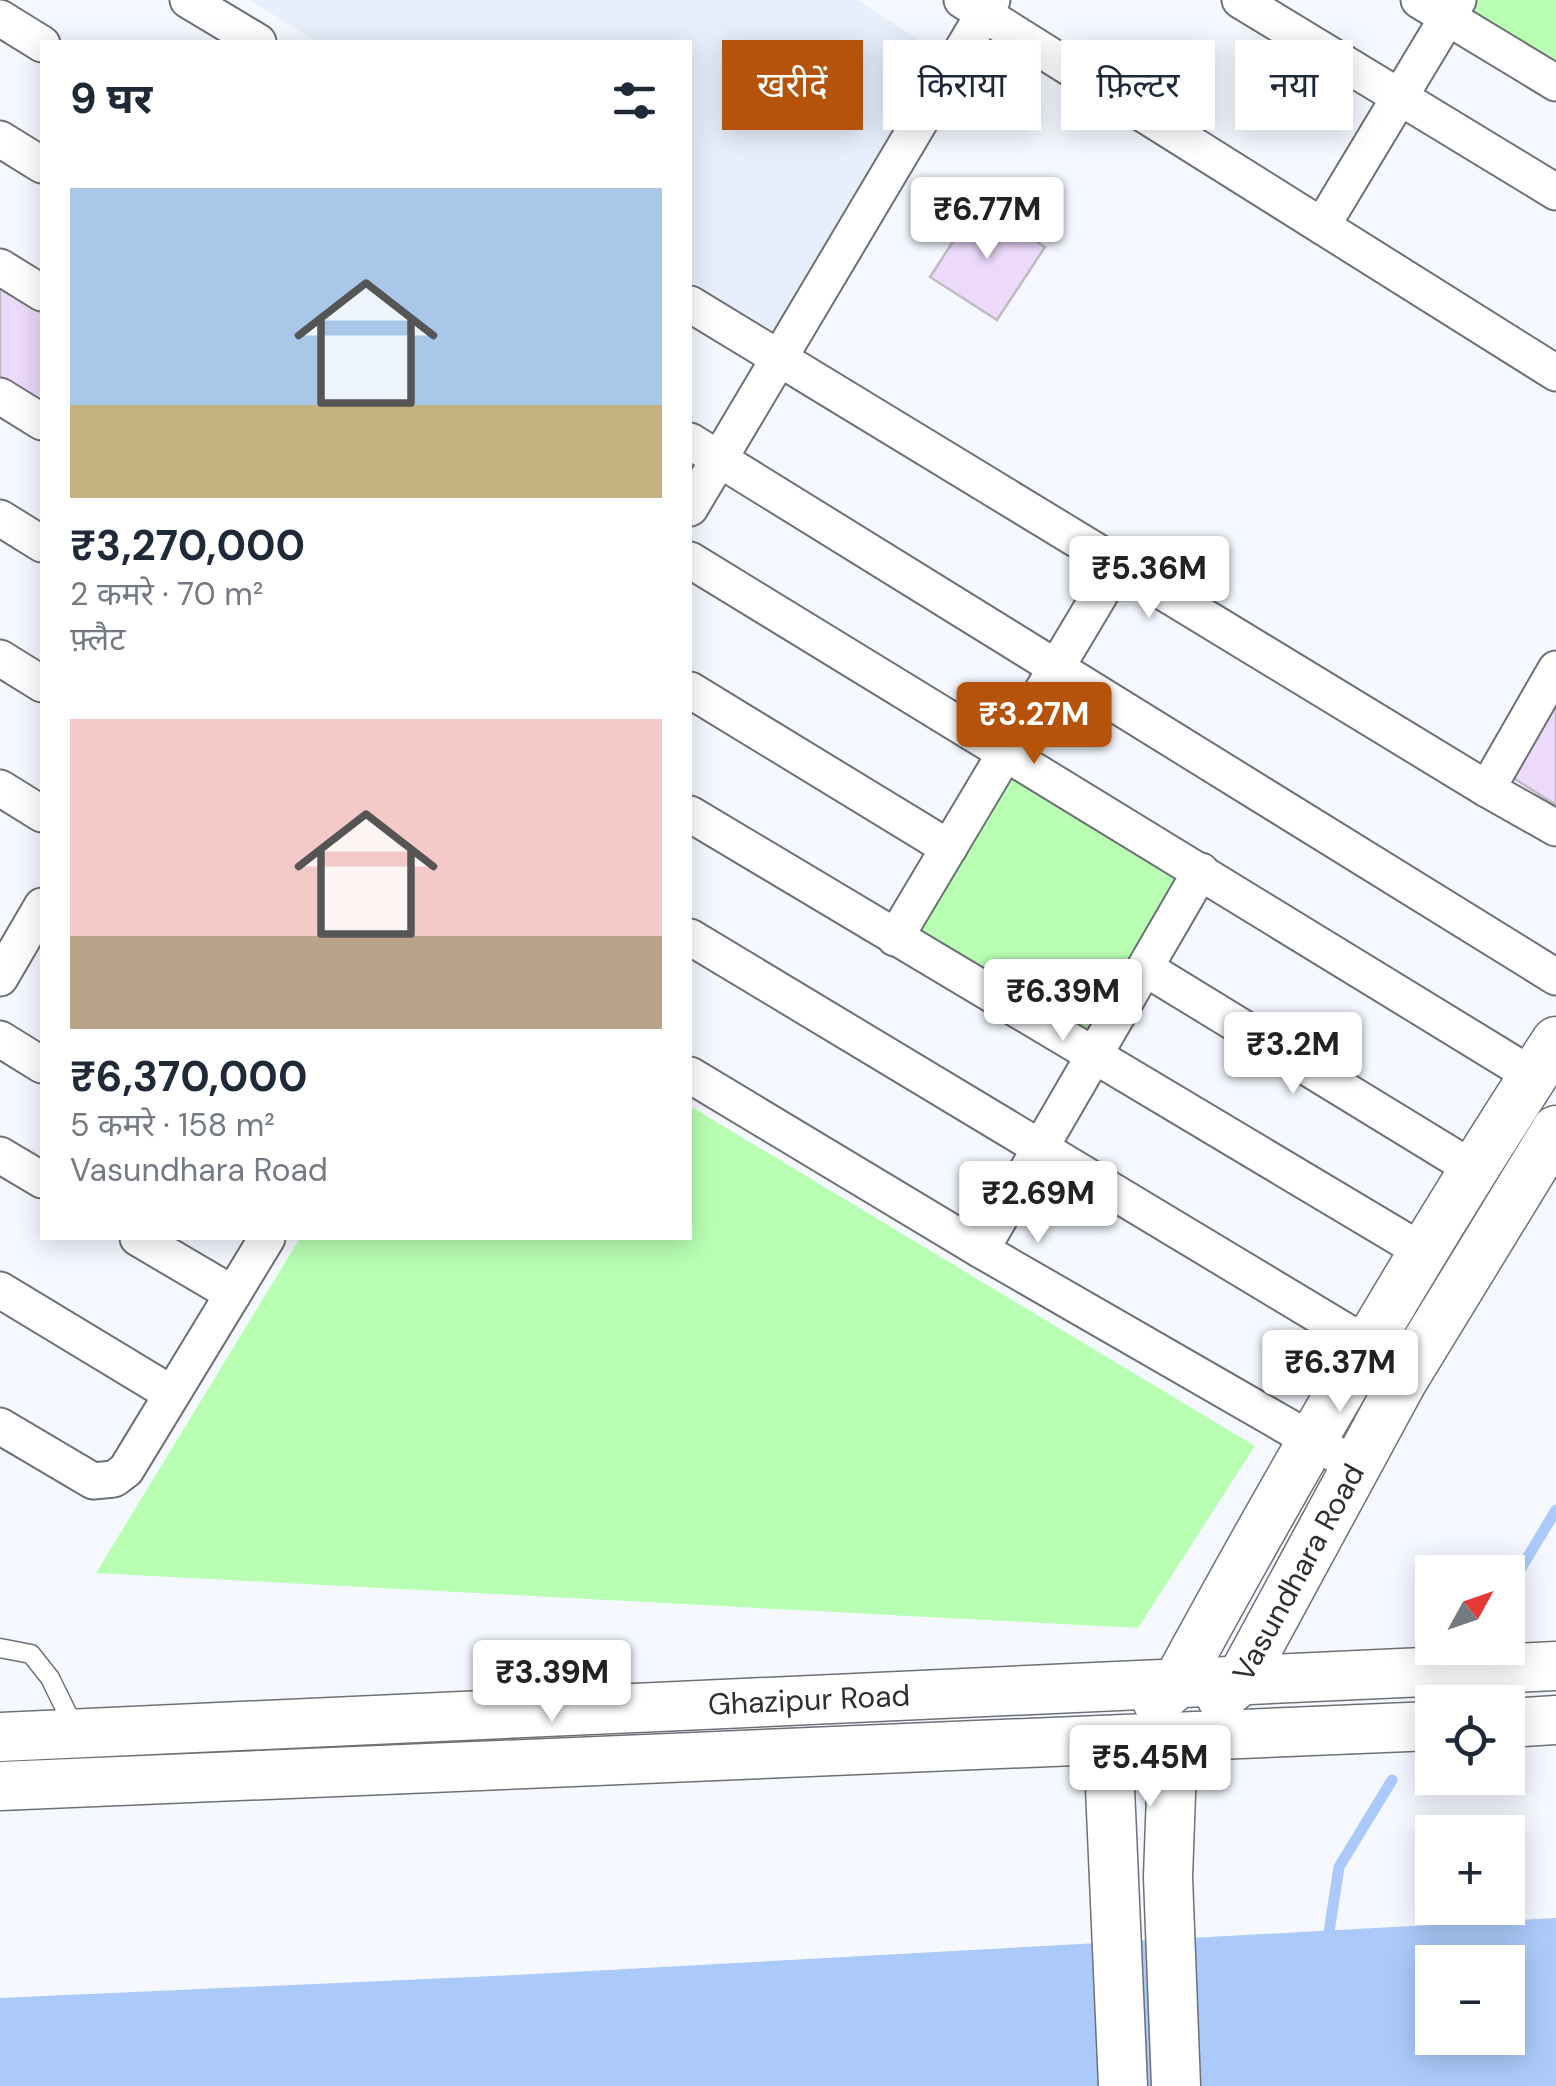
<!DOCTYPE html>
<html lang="hi">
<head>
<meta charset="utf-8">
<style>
	body { margin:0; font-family:"DM Sans","Noto Sans Devanagari",sans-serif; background:#f6f6f7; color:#1f2937; height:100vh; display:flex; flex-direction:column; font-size:38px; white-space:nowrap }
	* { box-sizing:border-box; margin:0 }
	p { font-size:32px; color:#747a83 }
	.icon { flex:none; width:55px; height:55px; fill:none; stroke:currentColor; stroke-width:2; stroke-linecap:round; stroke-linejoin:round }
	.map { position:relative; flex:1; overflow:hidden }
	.sheet { position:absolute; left:40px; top:40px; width:652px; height:1200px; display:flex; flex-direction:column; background:#fff; border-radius:0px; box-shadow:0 5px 25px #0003 }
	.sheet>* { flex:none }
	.banner { position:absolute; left:722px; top:40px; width:682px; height:90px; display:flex; gap:20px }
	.needle { width:65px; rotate:50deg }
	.fabs { position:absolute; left:1415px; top:1555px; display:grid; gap:20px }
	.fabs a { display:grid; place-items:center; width:110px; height:110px; border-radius:0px; background:#fff; box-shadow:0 5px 25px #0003; font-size:50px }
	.price { position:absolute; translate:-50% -85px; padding:0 22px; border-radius:10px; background:#fff; color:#222; font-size:32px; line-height:65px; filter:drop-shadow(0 2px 5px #0008) }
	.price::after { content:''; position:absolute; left:50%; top:60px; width:30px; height:22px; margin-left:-15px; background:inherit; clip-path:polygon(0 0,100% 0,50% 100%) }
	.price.current { background:#b45309; color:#fff }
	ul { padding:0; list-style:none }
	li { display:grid; align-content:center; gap:20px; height:530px; padding:0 30px }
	li span { display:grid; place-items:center; height:310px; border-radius:0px; color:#555 }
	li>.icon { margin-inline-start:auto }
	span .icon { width:180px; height:180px; fill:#fffc; stroke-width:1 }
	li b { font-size:42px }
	h2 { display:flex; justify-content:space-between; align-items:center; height:120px; padding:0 30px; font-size:42px }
	.tag { padding:0 35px; border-radius:0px; background:#fff; box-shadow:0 5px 25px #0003; font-size:35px; line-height:90px }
	.tag.current { background:#b45309; color:#fff }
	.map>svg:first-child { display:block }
</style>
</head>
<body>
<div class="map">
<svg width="1556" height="2086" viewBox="0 0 1556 2086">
	<rect width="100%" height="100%" fill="#f5f9ff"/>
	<polygon fill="#e6effb" points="250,0 857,0 948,58 774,333 690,280 690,42 317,42"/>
	<g fill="#b8feb3">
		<polygon points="1463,0 1556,0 1556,64 1460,5"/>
		<polygon points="1006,767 1192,880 1093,1049 904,931"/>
		<polygon points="690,1106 1255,1446 1138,1628 96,1573 300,1238 690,1238"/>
	</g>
	<path fill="#abcafb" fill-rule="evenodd" d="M1556,1918v168h-1556v-88l516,-23zM1432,1962h76v76h-76z"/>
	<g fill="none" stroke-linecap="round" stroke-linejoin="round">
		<g stroke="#abcafb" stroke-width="11">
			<polyline points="1508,1590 1556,1510"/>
			<polyline points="1327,1945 1339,1867 1392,1780"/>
		</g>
	</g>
	<g fill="#ecd9fb" stroke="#bfbcc1" stroke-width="2.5">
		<polygon points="978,203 1045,247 997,320 930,277"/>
		<polygon points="0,281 42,308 42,411 0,383"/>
		<polygon points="1556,687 1556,805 1507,774"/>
	</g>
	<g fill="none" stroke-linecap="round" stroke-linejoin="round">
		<defs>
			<polyline id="lane" points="0,1648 31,1654 50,1678 75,1729"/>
			<g id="street">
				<polyline points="188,0 258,42"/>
				<polyline points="962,0 1556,373"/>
				<polyline points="1240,0 1556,192"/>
				<polyline points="1419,0 1556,83"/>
				<polyline points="0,18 42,44"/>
				<polyline points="0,139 42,165"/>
				<polyline points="1322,226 1458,0"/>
				<polyline points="0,267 42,293"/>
				<polyline points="690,304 1487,789 1556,828"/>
				<polyline points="0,396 42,422"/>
				<polyline points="690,441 1556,977"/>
				<polyline points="690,508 992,0"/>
				<polyline points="0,518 42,544"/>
				<polyline points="690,560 1533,1076"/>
				<polyline points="0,658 42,684"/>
				<polyline points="690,690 949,848"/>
				<polyline points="0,788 42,814"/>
				<polyline points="1487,789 1556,669"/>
				<polyline points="690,814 1422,1251"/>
				<polyline points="690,937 1368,1345"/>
				<polyline points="895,938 1118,564"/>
				<polyline points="1145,968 1475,1170"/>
				<polyline points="0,978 42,906"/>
				<polyline points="0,1039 42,1065"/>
				<polyline points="690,1075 981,1250 1356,1466"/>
				<polyline points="0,1155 42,1180"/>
				<polyline points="138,1238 233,1294"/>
				<polyline points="981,1250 1201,871"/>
				<polyline points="0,1290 172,1394"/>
				<polyline points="0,1426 93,1481 114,1479 126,1470 267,1238"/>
			</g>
			<g id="secondary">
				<path id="s1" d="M1221,1697l19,-16 162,-299 154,-252"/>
				<path d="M1157,1701l18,-15c119,-219 244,-436 381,-645"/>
				<polyline points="1508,1723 1556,1720"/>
				<path id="s2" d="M0,1737l1556,-71"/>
				<polyline points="1173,1739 1168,1877 1176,2086"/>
				<polyline points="1108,1742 1123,2086"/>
				<polyline points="0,1786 1432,1726"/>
			</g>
		</defs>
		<use href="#lane" stroke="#6d7176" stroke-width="21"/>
		<use href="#street" stroke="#6d7176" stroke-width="39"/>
		<use href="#secondary" stroke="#6d7176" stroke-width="51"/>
		<use href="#lane" stroke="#fff" stroke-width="18"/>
		<use href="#street" stroke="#fff" stroke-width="35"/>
		<use href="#secondary" stroke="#fff" stroke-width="48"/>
	</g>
	<g text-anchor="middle" stroke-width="9" stroke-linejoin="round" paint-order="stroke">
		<g font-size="30" fill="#2d2f31" stroke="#f5f9ff">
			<text dy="10" stroke="none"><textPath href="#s1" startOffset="148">Vasundhara Road</textPath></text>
			<text dy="10" stroke="none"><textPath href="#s2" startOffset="810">Ghazipur Road</textPath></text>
		</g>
	</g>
</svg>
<div class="fabs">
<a><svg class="needle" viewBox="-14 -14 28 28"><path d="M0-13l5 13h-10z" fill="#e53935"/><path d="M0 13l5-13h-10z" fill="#747a83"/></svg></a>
<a><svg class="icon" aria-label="locate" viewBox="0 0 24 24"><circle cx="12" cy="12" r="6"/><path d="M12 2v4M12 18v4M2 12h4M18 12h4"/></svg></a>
<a>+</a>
<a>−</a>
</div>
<b class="price" style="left:987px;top:262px">₹6.77M</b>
<b class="price" style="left:1149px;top:621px">₹5.36M</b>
<b class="price current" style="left:1034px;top:767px">₹3.27M</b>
<b class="price" style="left:1063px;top:1044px">₹6.39M</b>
<b class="price" style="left:1293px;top:1097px">₹3.2M</b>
<b class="price" style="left:1038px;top:1246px">₹2.69M</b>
<b class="price" style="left:1340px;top:1415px">₹6.37M</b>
<b class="price" style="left:552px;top:1725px">₹3.39M</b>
<b class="price" style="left:1150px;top:1810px">₹5.45M</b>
<div class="banner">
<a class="tag current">खरीदें</a>
<a class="tag">किराया</a>
<a class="tag">फ़िल्टर</a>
<a class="tag">नया</a>
</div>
<section class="sheet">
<h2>9 घर<svg class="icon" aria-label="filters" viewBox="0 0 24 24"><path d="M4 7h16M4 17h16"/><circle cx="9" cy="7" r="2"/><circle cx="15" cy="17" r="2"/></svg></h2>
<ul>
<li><span style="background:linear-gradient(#a9c7e8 70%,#c2b280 0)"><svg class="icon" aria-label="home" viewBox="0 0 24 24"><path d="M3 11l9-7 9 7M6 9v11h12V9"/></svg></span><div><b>₹3,270,000</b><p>2 कमरे · 70 m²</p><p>फ़्लैट</p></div></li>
<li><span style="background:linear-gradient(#f6c9c9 70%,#b9a48a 0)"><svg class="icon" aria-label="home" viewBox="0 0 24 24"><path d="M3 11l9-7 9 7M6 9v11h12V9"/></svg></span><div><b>₹6,370,000</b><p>5 कमरे · 158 m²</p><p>Vasundhara Road</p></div></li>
</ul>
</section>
</div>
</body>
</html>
